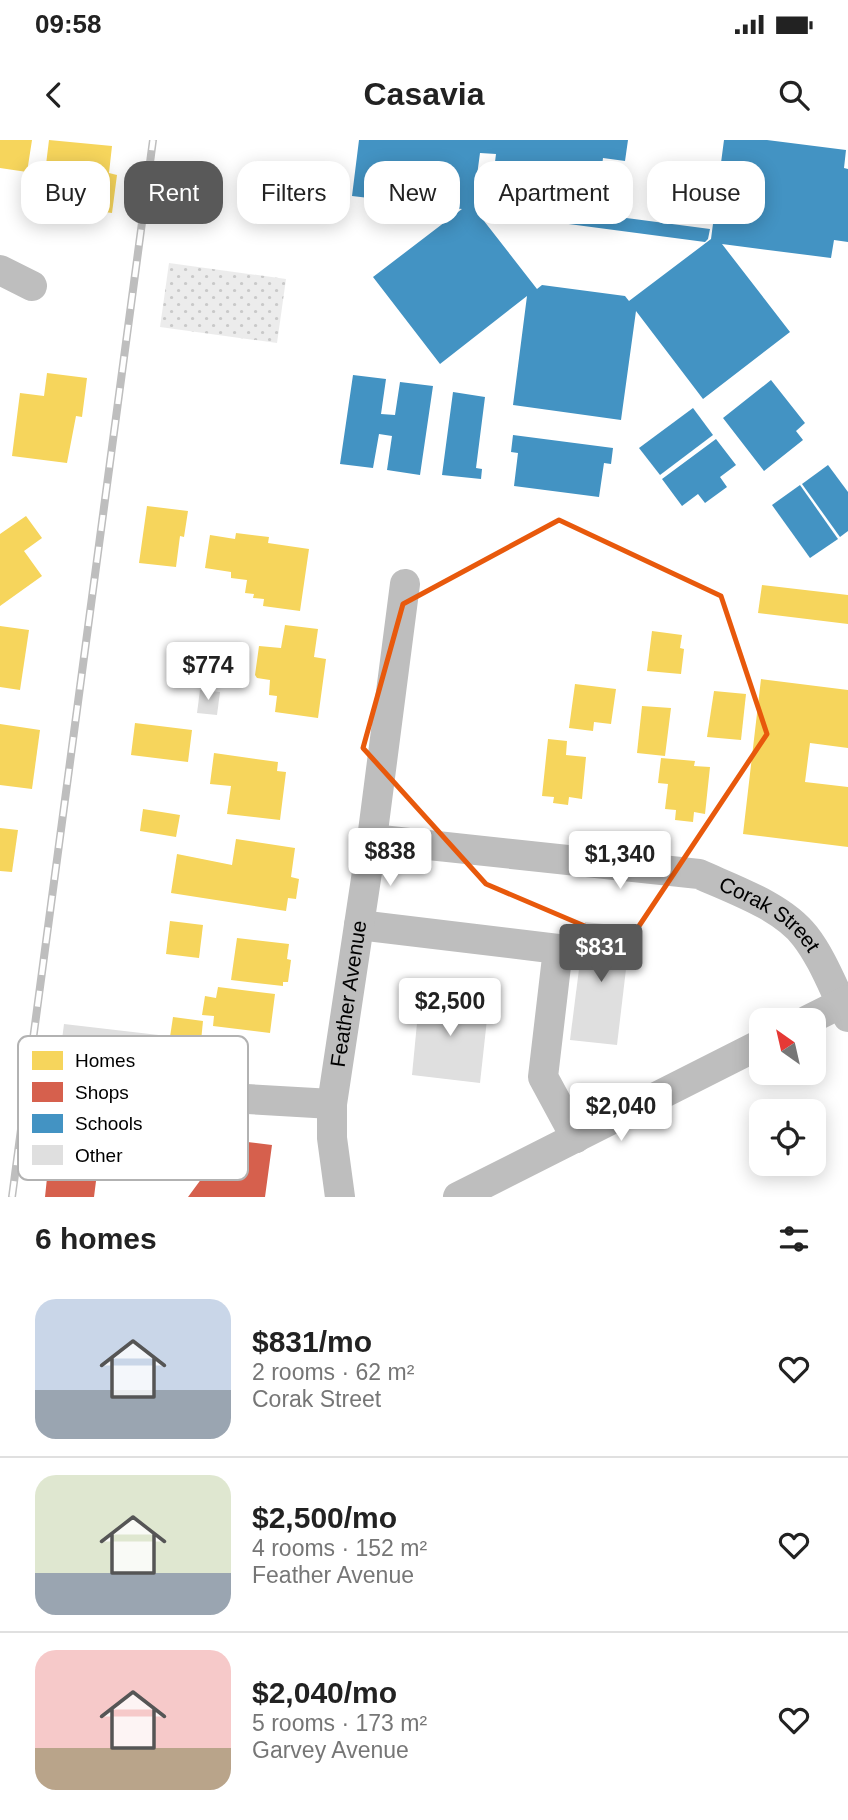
<!DOCTYPE html>
<html lang="en">
<head>
<meta charset="utf-8">
<style>
	body { margin:0; font-family:Arial,sans-serif; background:#f2f2f2; color:#222; height:100vh; display:flex; flex-direction:column; font-size:26px; white-space:nowrap }
	* { box-sizing:border-box; margin:0 }
	p { font-size:23px; color:#767676 }
	.icon { flex:none; width:38px; height:38px; fill:none; stroke:currentColor; stroke-width:2; stroke-linecap:round; stroke-linejoin:round }
	.map { position:relative; height:1057px; overflow:hidden }
	.panel { display:flex; flex-direction:column; background:#fff; flex:1 }
	.panel>* { flex:none }
	.hud { position:absolute; left:21px; top:21px; width:807px; height:63px; display:flex; gap:14px }
	.needle { width:46px; rotate:326deg }
	.tools { position:absolute; left:749px; top:868px; display:grid; gap:14px }
	.tools a { display:grid; place-items:center; width:77px; height:77px; border-radius:14px; background:#fff; box-shadow:0 4px 18px #0003; font-size:35px }
	.price { position:absolute; translate:-50% -60px; padding:0 16px; border-radius:7px; background:#fff; color:#222; font-size:23px; line-height:46px; filter:drop-shadow(0 2px 4px #0008) }
	.price::after { content:''; position:absolute; left:50%; top:42px; width:21px; height:16px; margin-left:-10px; background:inherit; clip-path:polygon(0 0,100% 0,50% 100%) }
	.price.on { background:#595959; color:#fff }
	ul { padding:0; list-style:none }
	li { display:flex; align-items:center; gap:21px; height:175px; padding:0 35px }
	li+li { border-top:2px solid #e0e0e0 }
	li span { display:grid; place-items:center; flex:none; width:196px; height:140px; border-radius:21px; color:#555 }
	li>.icon { margin-inline-start:auto }
	span .icon { width:84px; height:84px; fill:#fffc; stroke-width:1 }
	li b { font-size:30px }
	h2 { display:flex; justify-content:space-between; align-items:center; height:84px; padding:0 35px; font-size:30px }
	.pill { padding:0 24px; border-radius:21px; background:#fff; box-shadow:0 4px 18px #0003; font-size:24px; line-height:63px }
	.pill.on { background:#595959; color:#fff }
	.status { display:flex; justify-content:space-between; align-items:center; height:49px; padding:0 35px; background:#fff; direction:ltr }
	.status svg { height:19px; fill:currentColor }
	header { display:flex; justify-content:space-between; align-items:center; height:91px; padding:0 35px; background:#fff; font-size:32px; font-weight:800 }
	.map>svg:first-child { display:block }
</style>
</head>
<body>
<div class="status"><b>09:58</b><svg viewBox="0 0 49 12"><path d="M0 12V9h3v3zM5 12V6h3v6zM10 12V3h3v9zM15 12V0h3v12zM26 1h20v11H26zM47 4h2v5h-2z"/></svg></div>
<header><svg class="icon" aria-label="back" viewBox="0 0 24 24"><path d="M15 5l-7 7 7 7"/></svg>Casavia<svg class="icon" aria-label="search" viewBox="0 0 24 24"><circle cx="10" cy="10" r="6"/><path d="M15 15l6 6"/></svg></header>
<div class="map">
<svg width="848" height="1057" viewBox="0 0 848 1057">
	<defs>
		<pattern id="park-dots" width="8" height="8" patternUnits="userSpaceOnUse" patternTransform="scale(1.75)"><rect width="8" height="8" fill="#ececec"/><path d="M2 2h.1M6 6h.1" fill="none" stroke="#c9c9c9" stroke-width="1.8" stroke-linecap="round"/></pattern>
	</defs>
	<rect width="100%" height="100%" fill="#fff"/>
	<polygon fill="url(#park-dots)" points="169,123 286,139 277,203 160,187"/>
	<g fill="#f6d55c">
		<polygon points="0,0 32,0 27,32 0,28"/>
		<polygon points="49,0 112,6 109,33 117,35 112,73 66,67 69,45 44,41"/>
		<polygon points="47,233 87,238 82,277 76,276 67,323 12,316 20,253 44,256"/>
		<polygon points="147,366 188,371 184,397 180,396 176,427 139,423"/>
		<polygon points="26,376 42,398 24,411 42,436 0,466 0,394"/>
		<polygon points="236,393 269,397 268,403 309,409 300,471 263,466 264,459 253,458 254,454 245,453 247,440 231,438 231,432 205,428 210,395 235,399"/>
		<polygon points="762,445 848,455 848,484 758,473"/>
		<polygon points="285,485 318,489 314,517 326,519 318,578 275,572 277,556 269,555 270,540 257,538 255,535 259,506 281,508"/>
		<polygon points="0,486 29,490 20,550 0,547"/>
		<polygon points="652,491 682,495 680,508 684,509 681,534 647,531"/>
		<polygon points="761,539 848,550 848,608 810,603 805,642 848,647 848,707 743,694"/>
		<polygon points="575,544 616,549 611,584 594,582 593,591 569,588"/>
		<polygon points="714,551 746,554 741,600 707,597"/>
		<polygon points="642,566 671,568 665,616 637,613"/>
		<polygon points="135,583 192,590 188,622 131,615"/>
		<polygon points="0,584 40,590 32,649 0,645"/>
		<polygon points="548,599 567,601 566,615 586,617 582,659 569,657 568,665 553,663 554,657 542,656"/>
		<polygon points="214,613 278,622 277,631 286,632 280,680 227,674 231,646 210,644"/>
		<polygon points="661,618 695,621 694,626 710,627 705,674 694,672 693,682 675,680 676,670 665,669 668,644 658,643"/>
		<polygon points="143,669 180,675 176,697 140,691"/>
		<polygon points="0,688 18,690 12,732 0,731"/>
		<polygon points="236,699 295,708 291,737 299,739 296,759 288,758 286,771 171,753 177,714 232,725"/>
		<polygon points="170,781 203,785 199,818 166,814"/>
		<polygon points="237,798 289,804 287,819 291,820 288,842 283,842 283,846 231,840"/>
		<polygon points="218,847 275,854 270,893 213,886 214,876 202,875 205,856 216,858"/>
		<polygon points="173,877 203,881 201,901 170,897"/>
	</g>
	<polygon fill="#d6604d" points="61,980 272,1005 265,1057 188,1057 202,1038 98,1025 94,1057 45,1057 49,1019 56,1020"/>
	<g fill="#4393c3" fill-rule="evenodd">
		<path d="M359,0h269l-3,21 -22,-3 -7,56 114,15 -2,10 -3,3 -228,-30 60,77 5,-4 83,11 4,5 82,-62 13,-99h43l79,10 -2,18 4,1v73l-14,-2 -3,18 -109,-14 68,88 -87,67 -67,-88 -15,109 -108,-15 14,-109 -87,68 -67,-87 89,-68 -110,-13zM480,13l16,1 -3,24 -6,-1 -3,22 -10,-1z"/>
		<polygon points="353,235 386,239 381,274 395,275 400,242 433,246 420,335 387,330 392,296 379,294 373,328 340,324"/>
		<polygon points="771,240 805,283 796,291 803,300 764,331 723,278"/>
		<polygon points="453,252 485,257 476,328 482,329 481,339 442,335"/>
		<polygon points="693,268 713,295 660,335 639,308"/>
		<polygon points="513,295 613,308 611,324 604,323 599,357 514,346 518,313 511,312"/>
		<polygon points="716,299 736,325 720,337 727,347 705,363 698,354 682,366 662,339"/>
		<polygon points="828,325 848,352 848,391 840,397 802,344"/>
		<polygon points="800,345 838,399 810,418 772,365"/>
	</g>
	<g fill="#dfdfdf">
		<polygon points="200,550 220,552 217,575 197,573"/>
		<polygon points="585,782 631,787 617,905 570,900"/>
		<polygon points="420,852 489,861 480,943 412,935"/>
		<polygon points="64,884 193,899 189,931 89,918 86,943 57,939"/>
	</g>
	<g fill="none" stroke-linecap="round" stroke-linejoin="round">
		<g stroke="#bebebe" stroke-width="30">
			<polyline points="0,130 32,146"/>
			<path id="s1" d="M372,699l327,35c33,15 83,32 106,62 18,23 29,54 43,81"/>
			<polyline points="359,785 558,809 543,937 576,998"/>
			<polyline points="808,880 848,860"/>
			<polyline points="196,956 332,964"/>
			<path id="s2" d="M340,1057l-8,-59v-34l40,-265 33,-255"/>
			<polyline points="458,1057 761,904"/>
		</g>
		<defs>
			<polyline id="rail" points="12,1057 153,0"/>
		</defs>
		<use href="#rail" stroke="#bebebe" stroke-width="8"/>
		<use href="#rail" stroke="#fff" stroke-width="5" stroke-dasharray="16" stroke-linecap="butt"/>
	</g>
	<path fill="none" stroke="#e8590c" stroke-width="5" stroke-linejoin="round" d="M559,380l162,76 46,138 -140,210 -141,-60 -123,-136 40,-144z"/>
	<g text-anchor="middle" stroke-width="7" stroke-linejoin="round" paint-order="stroke">
		<g font-size="21" fill="#000" stroke="#fff">
			<text dy="7" stroke="none"><textPath href="#s1" startOffset="411">Corak Street</textPath></text>
			<text dy="7" stroke="none"><textPath href="#s2" startOffset="205">Feather Avenue</textPath></text>
		</g>
	</g>
	<rect x="18" y="896" width="230" height="144" rx="10" fill="#fff" stroke="#b2b2b2" stroke-width="2"/>
	<rect x="32" y="911" width="31" height="19" fill="#f6d55c"/>
	<rect x="32" y="942" width="31" height="20" fill="#d6604d"/>
	<rect x="32" y="974" width="31" height="19" fill="#4393c3"/>
	<rect x="32" y="1005" width="31" height="20" fill="#dfdfdf"/>
	<g font-size="19" fill="#000">
		<text x="75" y="927">Homes</text>
		<text x="75" y="959">Shops</text>
		<text x="75" y="990">Schools</text>
		<text x="75" y="1022">Other</text>
	</g>
</svg>
<div class="tools">
<a><svg class="needle" viewBox="-14 -14 28 28"><path d="M0-13l5 13h-10z" fill="#e53935"/><path d="M0 13l5-13h-10z" fill="#767676"/></svg></a>
<a><svg class="icon" aria-label="locate" viewBox="0 0 24 24"><circle cx="12" cy="12" r="6"/><path d="M12 2v4M12 18v4M2 12h4M18 12h4"/></svg></a>
</div>
<b class="price" style="left:208px;top:562px">$774</b>
<b class="price" style="left:390px;top:748px">$838</b>
<b class="price" style="left:620px;top:751px">$1,340</b>
<b class="price on" style="left:601px;top:844px">$831</b>
<b class="price" style="left:450px;top:898px">$2,500</b>
<b class="price" style="left:621px;top:1003px">$2,040</b>
<div class="hud">
<a class="pill">Buy</a>
<a class="pill on">Rent</a>
<a class="pill">Filters</a>
<a class="pill">New</a>
<a class="pill">Apartment</a>
<a class="pill">House</a>
</div>
</div>
<section class="panel">
<h2>6 homes<svg class="icon" aria-label="filters" viewBox="0 0 24 24"><path d="M4 7h16M4 17h16"/><circle cx="9" cy="7" r="2"/><circle cx="15" cy="17" r="2"/></svg></h2>
<ul>
<li><span style="background:linear-gradient(#c9d6e8 65%,#9aa5b1 0)"><svg class="icon" aria-label="home" viewBox="0 0 24 24"><path d="M3 11l9-7 9 7M6 9v11h12V9"/></svg></span><div><b>$831/mo</b><p>2 rooms · 62 m²</p><p>Corak Street</p></div><svg class="icon" aria-label="heart" viewBox="0 0 24 24"><path d="M12 20l-8-8c-3-5 5-10 8-4 3-6 11-1 8 4z"/></svg></li>
<li><span style="background:linear-gradient(#dfe7d0 70%,#9aa5b1 0)"><svg class="icon" aria-label="home" viewBox="0 0 24 24"><path d="M3 11l9-7 9 7M6 9v11h12V9"/></svg></span><div><b>$2,500/mo</b><p>4 rooms · 152 m²</p><p>Feather Avenue</p></div><svg class="icon" aria-label="heart" viewBox="0 0 24 24"><path d="M12 20l-8-8c-3-5 5-10 8-4 3-6 11-1 8 4z"/></svg></li>
<li><span style="background:linear-gradient(#f6c9c9 70%,#b9a48a 0)"><svg class="icon" aria-label="home" viewBox="0 0 24 24"><path d="M3 11l9-7 9 7M6 9v11h12V9"/></svg></span><div><b>$2,040/mo</b><p>5 rooms · 173 m²</p><p>Garvey Avenue</p></div><svg class="icon" aria-label="heart" viewBox="0 0 24 24"><path d="M12 20l-8-8c-3-5 5-10 8-4 3-6 11-1 8 4z"/></svg></li>
</ul>
</section>
</body>
</html>
